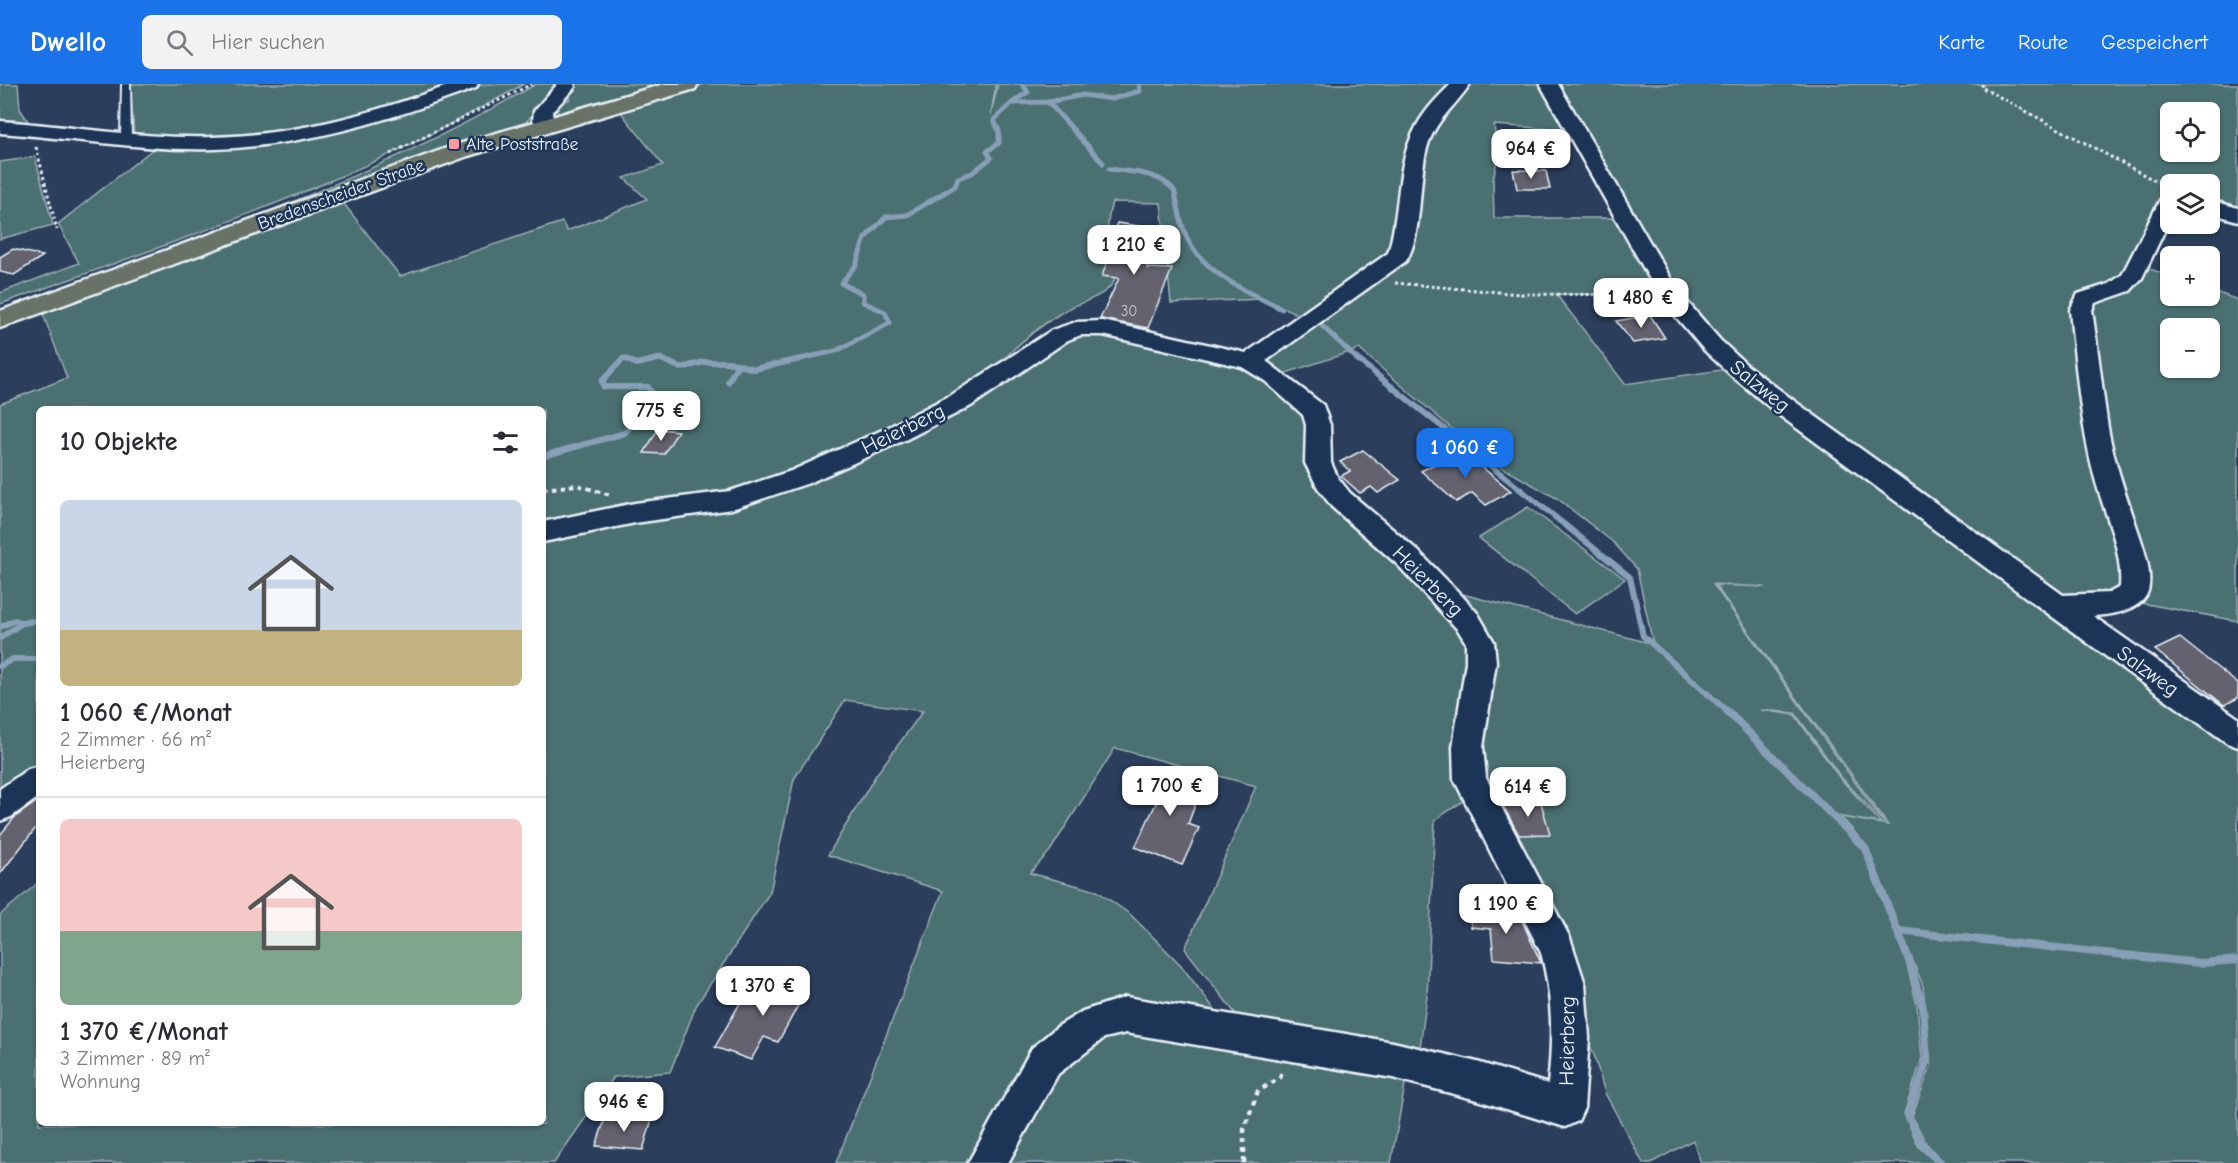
<!DOCTYPE html>
<html lang="de">
<head>
<meta charset="utf-8">
<style>
	body { margin:0; font-family:"Comic Neue",sans-serif; background:#f2f2f3; color:#2b2b33; height:100vh; display:flex; flex-direction:column; font-size:22px; white-space:nowrap }
	* { box-sizing:border-box; margin:0 }
	p { font-size:20px; color:#7c7c81 }
	.icon { flex:none; width:33px; height:33px; fill:none; stroke:currentColor; stroke-width:2; stroke-linecap:round; stroke-linejoin:round }
	.map { position:relative; flex:1; overflow:hidden }
	.sheet { position:absolute; left:36px; top:322px; width:510px; height:720px; display:flex; flex-direction:column; background:#fff; border-radius:9px; box-shadow:0 2px 4px #0004 }
	.sheet>* { flex:none }
	.controls { position:absolute; left:2160px; top:18px; display:grid; gap:12px }
	.controls a { display:grid; place-items:center; width:60px; height:60px; border-radius:9px; background:#fff; box-shadow:0 2px 4px #0004; font-size:30px }
	.price { position:absolute; translate:-50% -51px; padding:0 14px; border-radius:12px; background:#fff; color:#222; font-size:20px; line-height:39px; filter:drop-shadow(0 2px 3px #0008) }
	.price::after { content:''; position:absolute; left:50%; top:36px; width:18px; height:14px; margin-left:-9px; background:inherit; clip-path:polygon(0 0,100% 0,50% 100%) }
	.price.current { background:#1a73e8; color:#fff }
	ul { padding:0; list-style:none }
	li { display:grid; align-content:center; gap:12px; height:318px; padding:0 24px }
	li+li { border-top:2px solid #e1e1e2 }
	li span { display:grid; place-items:center; height:186px; border-radius:9px; color:#555 }
	li>.icon { margin-inline-start:auto }
	span .icon { width:108px; height:108px; fill:#fffc; stroke-width:1 }
	li b { font-size:26px }
	h2 { display:flex; justify-content:space-between; align-items:center; height:72px; padding:0 24px; font-size:26px }
	header { display:flex; align-items:center; gap:36px; box-sizing:border-box; height:84px; padding:0 30px; background:#1a73e8; color:#fff }
	header strong { font-size:28px }
	nav { display:flex; gap:33px; margin-inline-start:auto; font-size:21px }
	.search { width:420px; height:54px; background:#f2f2f3; display:flex; align-items:center; gap:15px; box-sizing:border-box; padding:0 21px; border-radius:9px; color:#7c7c81; font-size:22px }
	.map>svg:first-child { display:block }
</style>
</head>
<body>
<header>
<strong>Dwello</strong>
<div class="search"><svg class="icon" aria-label="search" viewBox="0 0 24 24"><circle cx="10" cy="10" r="6"/><path d="M15 15l6 6"/></svg>Hier suchen</div>
<nav><a>Karte</a><a>Route</a><a>Gespeichert</a></nav>
</header>
<div class="map">
<svg width="2238" height="1079" viewBox="0 0 2238 1079">
	<rect width="100%" height="100%" fill="#2b3e5c"/>
	<filter id="ink" filterUnits="userSpaceOnUse"><feTurbulence type="fractalNoise" baseFrequency=".0167" numOctaves="2"/><feDisplacementMap in="SourceGraphic" scale="12" xChannelSelector="R" yChannelSelector="G"/><feConvolveMatrix kernelMatrix="1 2 1 2 8 2 1 2 1" color-interpolation-filters="sRGB"/></filter>
	<g filter="url(#ink)">
		<g fill="#4c7071" stroke="#9ab0b4" stroke-width="1.5" fill-rule="evenodd">
			<polygon points="0,0 18,0 20,25 32,43 0,42"/>
			<polygon points="130,0 465,0 401,22 287,51 177,55 134,50"/>
			<path d="M485,0h39c-60,34 -123,67 -187,94 -110,47 -224,86 -337,126v-11l79,-30 -21,-39 100,-79h89l205,-50z"/>
			<path d="M536,0h16l7,3 -36,38 -70,22 -453,165v-2c182,-65 369,-128 536,-226z"/>
			<polygon points="572,0 660,0 559,30 554,23 570,15"/>
			<path d="M705,0h291l-5,30 7,-30h459l-19,21 -41,150 -92,63 -43,-21 -1,2 -90,4 -10,-100 -49,-1c-2,8 -5,19 -4,27 3,15 12,31 8,46 -5,23 -36,26 -52,36 -21,13 -41,28 -58,46l11,7 -243,118 -231,50v-122h-504v367l-39,29v-402l67,-26 -24,-64 298,-114 59,76 162,-54 5,9 80,-32 -23,-21 39,-13 -44,-55z"/>
			<polygon points="1464,0 1541,0 1565,46 1494,41 1498,72 1493,96 1494,134 1616,134 1638,178 1659,211 1556,210 1625,300 1728,285 2238,659 2238,1079 1944,1079 1926,1059 1912,1032 1931,982 1923,902 1866,761 1841,733 1888,741 1715,501 1765,503 1713,500 1885,740 1840,692 1795,629 1761,626 1795,631 1839,693 1881,739 1837,732 1863,759 1906,877 1917,921 1922,974 1904,1030 1919,1063 1936,1079 1701,1079 1693,1056 1651,1079 1643,1079 1605,1009 1594,971 1467,685 1485,578 1447,506 1653,560 1637,485 1614,459 1558,415 1487,375 1359,265 1277,292 1260,272 1403,172 1426,46"/>
			<path d="M1555,0h683v129l-28,-9v-20h-40v9l-10,16 -33,69 -47,21 46,284 -11,12 -51,8 -138,-99 -210,-162 -41,-47zM2170,28h40v40h-40z"/>
			<polygon points="35,73 53,141 0,155 0,78"/>
			<path d="M2141,182l29,10v20h40v-6l28,10v321l-102,-19 -51,-278 12,-26zM2170,244h40v40h-40z"/>
			<polygon points="1085,250 1109,250 1250,280 1318,333 1308,379 1472,546 1472,711 1435,736 1427,912 1418,978 1239,934 1185,865 1256,702 1115,664 1050,767 1030,789 1097,807 1131,831 1180,880 1225,939 1093,933 980,1079 836,1079 943,807 828,771 876,691 923,627 845,616 794,695 770,808 696,922 670,988 614,993 554,1079 0,1079 0,831 39,798 39,1040 543,1040 543,451 640,439 779,403 1069,253"/>
			<polygon points="1528,423 1625,495 1575,530 1479,454"/>
			<polygon points="1100,941 1408,984 1391,1079 994,1079 1048,980"/>
		</g>
		<g fill="none" stroke-linecap="round" stroke-linejoin="round">
			<g stroke="#879fb7" stroke-width="5">
				<polyline points="1013,18 1028,8 1022,0"/>
				<polyline points="1048,18 1103,79"/>
				<path d="M1109,85c21,3 50,3 65,21 4,14 6,32 12,46 18,38 61,56 96,73"/>
				<polyline points="1322,242 1358,276"/>
				<polyline points="622,276 624,274 629,276"/>
				<polyline points="652,276 660,274 664,276"/>
				<polyline points="795,276 836,267 890,239 885,228 863,218 863,210 841,199 856,181 865,154 886,133 907,131 955,102 958,94 972,89 991,74 987,67 999,59 999,47 994,36 1012,19 1048,18 1083,11 1112,15 1140,7 1139,0"/>
			</g>
			<g stroke="#879fb7" stroke-width="6">
				<polyline points="625,275 637,280 658,275"/>
				<polyline points="661,275 681,284 705,278 728,278 754,285 801,275"/>
				<polyline points="1357,275 1630,493 1643,552 1729,629"/>
				<polyline points="728,298 738,280"/>
				<polyline points="543,372 625,349 654,312 648,303 604,303 602,297 623,275"/>
				<polyline points="0,543 15,536 22,539"/>
				<polyline points="0,554 22,539 39,536"/>
				<polyline points="0,582 13,575 39,575"/>
			</g>
			<g stroke="#879fb7" stroke-width="8">
				<polyline points="1727,627 1865,764 1910,879 1923,924 1927,976 1908,1031 1924,1063 1941,1079"/>
				<polyline points="1898,847 2200,879 2238,876"/>
			</g>
		</g>
		<g fill="#64626e" stroke="#e8f1f8" stroke-width="1.5">
			<polygon points="1513,86 1546,87 1550,105 1517,105"/>
			<polygon points="1117,139 1161,145 1147,184 1172,185 1148,244 1100,235 1119,194 1102,192 1109,173 1103,172"/>
			<polygon points="13,165 43,172 14,191 0,188 0,173"/>
			<polygon points="1650,231 1665,254 1633,259 1616,237"/>
			<polygon points="658,345 678,347 664,370 644,369"/>
			<polygon points="1363,366 1400,396 1378,409 1371,403 1360,409 1341,392 1350,387 1340,378"/>
			<polygon points="1461,366 1511,407 1486,421 1472,409 1456,418 1421,387"/>
			<polygon points="2180,554 2238,600 2238,614 2224,621 2155,566"/>
			<polygon points="1148,685 1202,702 1188,740 1199,744 1182,781 1135,763 1160,711 1140,705"/>
			<polygon points="39,716 39,740 0,790 0,751 14,734"/>
			<polygon points="1541,719 1550,750 1519,751 1502,720"/>
			<polygon points="1469,824 1518,828 1541,879 1494,875 1491,845 1471,843"/>
			<polygon points="769,891 806,894 800,918 778,958 764,953 751,976 715,963 743,914 761,920"/>
			<polygon points="606,1032 652,1035 643,1066 596,1062"/>
		</g>
		<g fill="none" stroke-linecap="round" stroke-linejoin="round">
			<defs>
				<polygon id="lane" points="122,0 130,0 131,54 126,57 121,54"/>
				<g id="street">
					<path d="M452,0h26l-2,4c-85,32 -171,58 -262,61 -71,2 -143,-11 -214,-16v-12c71,5 142,18 213,16 83,-2 162,-24 239,-53z"/>
					<polygon points="556,0 574,0 575,3 552,28 553,35 557,41 554,45 540,45 533,36 534,27 556,2"/>
					<path d="M1451,0h19c-15,23 -35,36 -43,64 -9,31 -4,87 -21,113l-140,100 57,44 7,20 1,38 7,15 12,15 68,58 44,45 16,18 16,28 2,20 -13,85 3,31 84,160 15,46 4,54 -5,70 -6,13 -13,6 -88,-27 -84,-22 -267,-45 -22,5 -46,36 -50,89h-40l64,-115 25,-21 26,-16 43,-14 267,45 84,20 71,22c5,-45 5,-87 -7,-131l-87,-174 -1,-32 13,-85v-19l-8,-13 -60,-65 -66,-58 -14,-19 -13,-25 1,-38 -3,-10 -38,-34 -23,-14 -139,-32h-22l-13,5 -97,66 -64,33 -98,44 -77,26 -97,14 -92,19v-20l92,-19 95,-12 61,-20 98,-44 64,-33 99,-64 24,-8 27,-1 143,32 142,-100c13,-41 7,-87 28,-126 9,-17 22,-30 35,-43z"/>
					<path d="M1540,0h18l120,207 42,49 28,26 49,37 266,192 46,-2 11,-6c3,-39 -17,-76 -26,-112 -14,-54 -18,-110 -24,-165l8,-16 31,-10 13,-9 38,-75 3,-4 7,-2v25l-28,59 -12,13 -35,12 -3,7c6,39 10,79 16,118 6,34 18,67 29,100 6,18 16,44 11,63 -6,20 -38,24 -55,25l145,102v29l-11,-4 -108,-77 -340,-251 -47,-39 -28,-26 -43,-51z"/>
					<polygon points="2210,116 2238,124 2238,137 2210,129"/>
					<polygon points="39,682 39,713 11,733 0,737 0,705 28,685"/>
				</g>
				<polygon id="primary" points="664,0 698,0 695,5 468,72 0,244 0,227 452,62"/>
			</defs>
			<use href="#lane" stroke="#e8f1f8" stroke-width="4"/>
			<use href="#street" stroke="#e8f1f8" stroke-width="5"/>
			<use href="#primary" stroke="#e8f1f8" stroke-width="5"/>
			<g stroke="#e8f1f8" stroke-width="3" stroke-dasharray="3 3" stroke-linecap="butt">
				<polyline points="1983,0 1981,3 2163,101"/>
				<polyline points="36,63 57,146"/>
				<polyline points="390,70 532,0"/>
				<polyline points="1395,199 1521,210 1648,211"/>
			</g>
			<polyline stroke="#e8f1f8" stroke-width="4" stroke-dasharray="4.5 4.5" stroke-linecap="butt" points="543,405 577,401 610,411"/>
			<polyline stroke="#e8f1f8" stroke-width="4.5" stroke-dasharray="5 5" stroke-linecap="butt" points="1244,1079 1244,1045 1258,1007 1280,994 1282,987"/>
			<use href="#lane" fill="#1d3557" fill-rule="evenodd"/>
			<use href="#street" fill="#1d3557" fill-rule="evenodd"/>
			<use href="#primary" fill="#687266" fill-rule="evenodd"/>
		</g>
	</g>
	<rect fill="#ff9aa2" stroke="#1d3557" stroke-width="2" x="448" y="54" width="12" height="12" rx="3"/>
	<g text-anchor="middle" stroke-width="5" stroke-linejoin="round" paint-order="stroke">
		<g font-size="15" fill="#c7cdd6">
			<text x="1129" y="232">30</text>
		</g>
		<g font-size="18" fill="#e8f1f8" stroke="#1d3557" text-anchor="start">
			<text x="466" y="66">Alte Poststraße</text>
		</g>
		<g font-size="18" fill="#e8f1f8" stroke="#1d3557">
			<text transform="translate(341 110) rotate(-20)" y="6">Bredenscheider Straße</text>
		</g>
		<g font-size="21" fill="#e8f1f8" stroke="#1d3557">
			<text transform="translate(1760 302) rotate(39)" y="7">Salzweg</text>
			<text transform="translate(903 345) rotate(-26)" y="7">Heierberg</text>
			<text transform="translate(1428 497) rotate(45)" y="7">Heierberg</text>
			<text transform="translate(2148 587) rotate(36)" y="7">Salzweg</text>
			<text transform="translate(1567 957) rotate(-89)" y="7">Heierberg</text>
		</g>
	</g>
</svg>
<div class="controls">
<a><svg class="icon" aria-label="locate" viewBox="0 0 24 24"><circle cx="12" cy="12" r="6"/><path d="M12 2v4M12 18v4M2 12h4M18 12h4"/></svg></a>
<a><svg class="icon" aria-label="layers" viewBox="0 0 24 24"><path d="M12 4l9 5-9 5-9-5zM3 14l9 5 9-5"/></svg></a>
<a>+</a>
<a>−</a>
</div>
<b class="price" style="left:1531px;top:96px">964 €</b>
<b class="price" style="left:1134px;top:192px">1 210 €</b>
<b class="price" style="left:1641px;top:245px">1 480 €</b>
<b class="price" style="left:661px;top:358px">775 €</b>
<b class="price current" style="left:1465px;top:395px">1 060 €</b>
<b class="price" style="left:1170px;top:733px">1 700 €</b>
<b class="price" style="left:1528px;top:734px">614 €</b>
<b class="price" style="left:1506px;top:851px">1 190 €</b>
<b class="price" style="left:763px;top:933px">1 370 €</b>
<b class="price" style="left:624px;top:1049px">946 €</b>
<section class="sheet">
<h2>10 Objekte<svg class="icon" aria-label="filters" viewBox="0 0 24 24"><path d="M4 7h16M4 17h16"/><circle cx="9" cy="7" r="2"/><circle cx="15" cy="17" r="2"/></svg></h2>
<ul>
<li><span style="background:linear-gradient(#c9d6e8 70%,#c2b280 0)"><svg class="icon" aria-label="home" viewBox="0 0 24 24"><path d="M3 11l9-7 9 7M6 9v11h12V9"/></svg></span><div><b>1 060 €/Monat</b><p>2 Zimmer · 66 m²</p><p>Heierberg</p></div></li>
<li><span style="background:linear-gradient(#f6c9c9 60%,#7fa58c 0)"><svg class="icon" aria-label="home" viewBox="0 0 24 24"><path d="M3 11l9-7 9 7M6 9v11h12V9"/></svg></span><div><b>1 370 €/Monat</b><p>3 Zimmer · 89 m²</p><p>Wohnung</p></div></li>
</ul>
</section>
</div>
</body>
</html>
